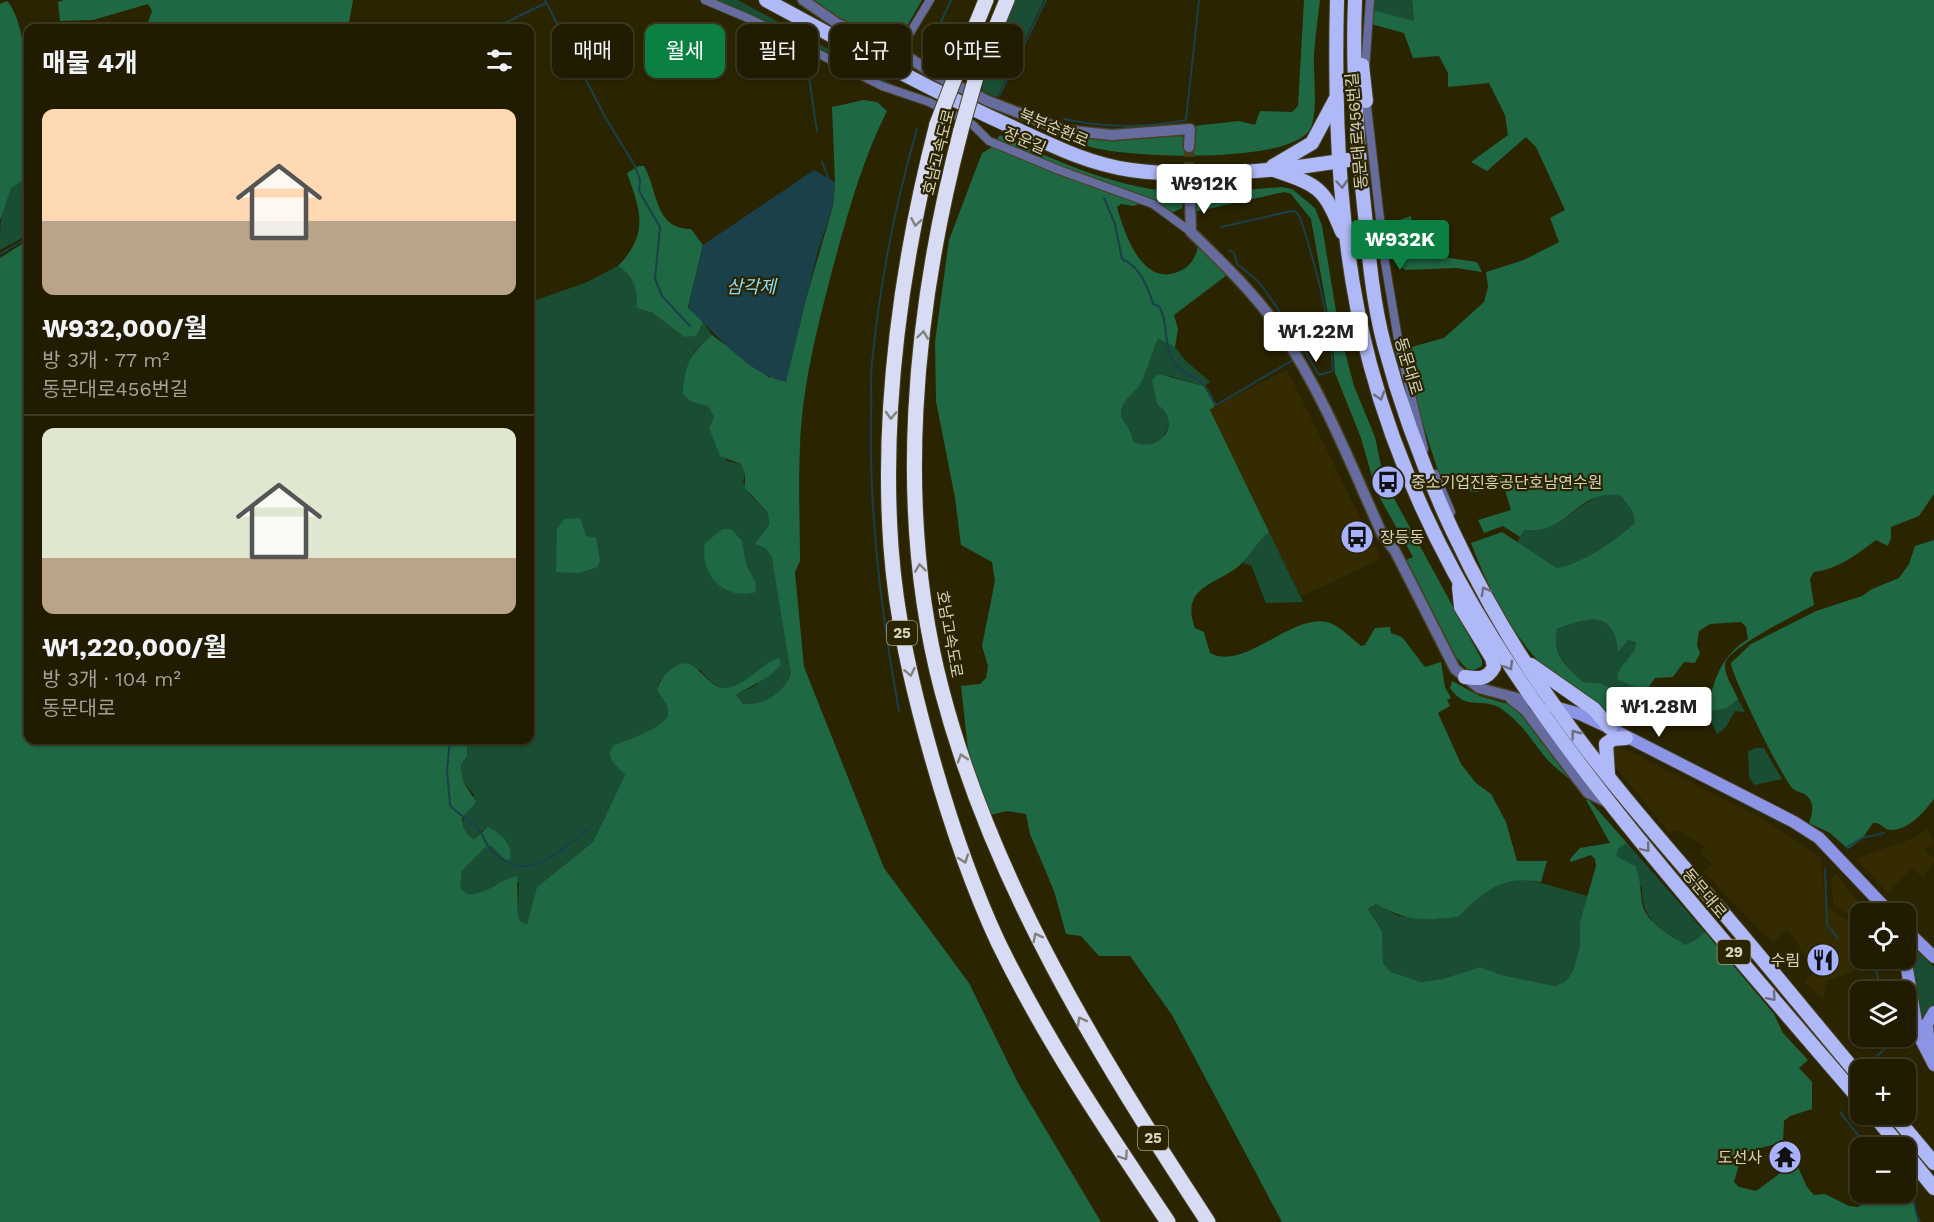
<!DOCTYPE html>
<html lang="ko">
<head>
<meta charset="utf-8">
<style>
	body { margin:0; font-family:"Work Sans","Noto Sans KR",sans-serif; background:#28240b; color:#f1f3f6; height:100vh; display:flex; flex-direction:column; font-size:22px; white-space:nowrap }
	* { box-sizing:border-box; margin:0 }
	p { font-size:20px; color:#a2a199 }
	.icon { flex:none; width:33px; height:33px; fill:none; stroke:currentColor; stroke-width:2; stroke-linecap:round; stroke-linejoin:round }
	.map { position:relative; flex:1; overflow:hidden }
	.panel { position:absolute; left:24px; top:24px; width:510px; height:720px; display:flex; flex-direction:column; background:#201b01; border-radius:12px; box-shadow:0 2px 4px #0004,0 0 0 2px #3d3923 }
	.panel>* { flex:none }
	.hud { position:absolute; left:552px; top:24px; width:570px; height:54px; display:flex; gap:12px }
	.fabs { position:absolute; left:1850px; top:903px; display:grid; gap:12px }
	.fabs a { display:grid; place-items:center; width:66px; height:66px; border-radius:12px; background:#201b01; box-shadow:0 2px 4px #0004,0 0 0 2px #3d3923; font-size:30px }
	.price { position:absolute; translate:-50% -51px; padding:0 14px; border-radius:6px; background:#fff; color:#222; font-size:20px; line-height:39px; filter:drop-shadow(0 2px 3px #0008) }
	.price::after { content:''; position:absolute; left:50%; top:36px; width:18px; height:14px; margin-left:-9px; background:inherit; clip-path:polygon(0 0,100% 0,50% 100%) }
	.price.selected { background:#0b8043; color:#fff }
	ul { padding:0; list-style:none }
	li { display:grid; align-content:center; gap:12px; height:318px; padding:0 18px }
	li+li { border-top:2px solid #3d3923 }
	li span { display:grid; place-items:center; height:186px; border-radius:12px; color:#555 }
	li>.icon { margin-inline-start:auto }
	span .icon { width:108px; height:108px; fill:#fffc; stroke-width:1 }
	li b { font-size:26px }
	h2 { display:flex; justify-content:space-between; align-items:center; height:72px; padding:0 18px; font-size:26px }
	.pill { padding:0 21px; border-radius:12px; background:#201b01; box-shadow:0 2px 4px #0004,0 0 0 2px #3d3923; font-size:21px; line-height:54px }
	.pill.selected { background:#0b8043; color:#fff }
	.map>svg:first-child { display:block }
</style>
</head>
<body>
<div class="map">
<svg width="1934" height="1222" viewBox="0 0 1934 1222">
	<rect width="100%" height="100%" fill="#2b2401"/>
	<g fill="#342b00">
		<polygon points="1287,370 1381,559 1300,597 1209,409"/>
		<polygon points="1611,745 1629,751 1762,818 1821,858 1825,906 1860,927 1860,958 1880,959 1870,966 1826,981 1823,999 1804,981 1814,973 1793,936 1787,930 1773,943 1703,872 1712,864 1700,853 1704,846 1678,830 1669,832 1611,761"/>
		<polygon points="1928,829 1934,843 1924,850 1934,858 1934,862 1923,877 1911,868 1888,893 1856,858 1912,839"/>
		<polygon points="1836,874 1858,901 1862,913 1860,914 1860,920 1834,906 1831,880"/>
	</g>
	<g fill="#1a4e34">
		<polygon points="715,0 738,0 899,88 896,88"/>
		<polygon points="1014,0 1044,0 997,97 982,92 983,80"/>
		<polygon points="1373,0 1412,0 1414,22 1372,10"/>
		<path d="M28,177v58l-28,15c0,-16 0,-50 11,-62 4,-5 13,-8 17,-11z"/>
		<path d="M618,266c15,9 21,25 18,42l17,5 31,24 12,-2 7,-13 9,13 -18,17 -2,50 16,4 6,11 -5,11 18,33 14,3 4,10 -2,7 7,14 18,18 1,12 -7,12 10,21 7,30 12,86c-9,20 -26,31 -48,30l-7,-9 20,-10 18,-25c-13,10 -35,33 -54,28 -7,-2 -15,-13 -21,-19l-39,11 -3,10 11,17v9c-8,13 -39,24 -54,30v18l11,11 -32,67 -56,45 -10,37 -6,-2 -3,-6 1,-33 -22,1 -18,11 -13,-1 -6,-6 2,-17 24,-24 5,-1 4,5 -12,-21 -9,9c-20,-11 -8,-29 0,-44l-11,-14 -2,-16 6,-9 1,-16h62v-438l55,-19z"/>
		<path d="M1158,339l17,8 10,13 25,22 -6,4 -35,-10c-1,10 -3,22 -3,33 1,5 4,9 3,14 -4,20 -18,25 -36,19 -1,-14 -12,-21 -12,-29 0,-13 14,-20 20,-31 7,-13 11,-29 17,-43z"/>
		<path d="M1605,492l16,4 12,16 2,11c-24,20 -48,38 -78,45l-40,-25 6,-13c34,4 53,-25 82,-38z"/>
		<polygon points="1269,532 1303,602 1266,603 1251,565 1243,563 1261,538"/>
		<path d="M1600,619c14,7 17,17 18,32l10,-11 8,4 -5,13 -6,4 13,27 11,-1 -7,26 -13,4 4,-19 -33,-15 -17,-1c-17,-19 -31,-26 -26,-53l22,-9z"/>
		<polygon points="1738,699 1745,712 1735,711 1726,727 1717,734 1711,721 1705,721 1707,712 1727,708"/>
		<polygon points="1756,748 1764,748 1782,779 1754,785 1749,777 1748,751"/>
		<path d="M1627,843l78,89 -8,7 -12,6c-25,-17 -44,-25 -43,-57l-27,-32 4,-8z"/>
		<polygon points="1526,879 1588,896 1580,922 1580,944 1573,971 1566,981 1555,986 1502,975 1480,967 1442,979 1421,982 1391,972 1383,963 1382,931 1368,909 1376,904 1399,916 1438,919 1458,917 1487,890 1498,883"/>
		<polygon points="1912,946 1934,967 1934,1005 1920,1020 1909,947"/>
	</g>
	<g fill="#1f6844">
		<polygon points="64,0 353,0 348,28 146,28 152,11 148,4 93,20 60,21 58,2"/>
		<polygon points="813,0 922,0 898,42 890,44 840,19"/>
		<path d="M1304,0h16c-2,18 -5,36 -6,55 -1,18 5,62 -5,76 -25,33 -179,27 -218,16 -19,-5 -37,-14 -55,-22l27,7 114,3 6,2 1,11 9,-22 46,-5 16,4 5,-14 32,1 6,-6z"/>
		<path d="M1412,0h522v494l-15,22 -28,11v11l-3,8 -12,-6c-19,14 -37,29 -62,32l-4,7 4,26c-16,9 -87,43 -89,59 -1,11 9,25 13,35l-11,9 -20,4c7,-32 12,-54 41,-73l-2,-12 -5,-5 -31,2 -11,7 -2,14 3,8 -5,10 -11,-1 -11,15 -18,1 -6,9 -11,1 -21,-9c1,-16 17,-20 19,-36l-8,-3 -10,12c-3,-43 -31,-35 -61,-23 -5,27 8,34 26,53l17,1 33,15 -4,19c-15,0 -25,-7 -38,-14 -62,-34 -96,-97 -120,-160l31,-11 55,36c30,-7 54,-25 78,-45l-2,-11 -12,-16c-44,-9 -51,39 -97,34l-4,7 -17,-11 -19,7 -6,-13 33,-10 -8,-27 -26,9 -8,-1 -30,-17 -24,-74 -11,-51 40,-11 40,-36 4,-15 -2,-15 38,-12 35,-18 -9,-24 15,-8 -29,-63 -10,-10 -39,34 -16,-9 37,-27 -3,-20 -16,-32 -41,4v-14l-9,-17 -26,2 -9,-25 -33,-9 1,-14 42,11z"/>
		<path d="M7,1c26,28 21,137 21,176l-17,11 -11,32v-216z"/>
		<path d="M864,100l13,2 10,9c-26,52 -40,105 -55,160 -15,57 -30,116 -32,176 -2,38 0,76 0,114l-5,11 9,95 80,201 85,115 49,100 83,139h-1101v-964l28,-18v500h440l-1,16 -6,9 2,16 13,21 -14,16c1,10 3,16 12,21l14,-12c11,5 26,18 22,32l-4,1 -15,-14 -5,1 -24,24 -2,17 7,6c19,2 31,-14 50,-18l1,40 3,6 6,2 10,-37 56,-45 32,-67 -11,-11 -5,-10 5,-9c15,-5 46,-16 54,-29v-9l-11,-17c3,-10 7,-15 16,-22 23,-19 33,24 54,20 22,-4 33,-24 52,-30l2,7 -12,11 -33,19 7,9c22,1 39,-10 48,-30l-19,-116 -6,-10 -11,-4 14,-19 -1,-12 -23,-25v-14l-4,-10 -21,-8 -11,-28 5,-11 -6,-11 -16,-4 -9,-8c2,-31 7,-39 29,-59l58,43 33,-69 30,-103 2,-24 -3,-75z"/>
		<path d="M1000,135c57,26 116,54 180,57 34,2 68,-3 102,-5l10,2 23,19 7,18 17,103 15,57 21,51 9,43 98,180v6l-8,4 -7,-1 -11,-12 -50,-97 7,-3 -37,-66 -15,-53 -26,-65 -2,-30 -22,-124 -20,-25 -7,-2 -90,20 -1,-13 -8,-2 -3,11 -11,5 -174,-74z"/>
		<path d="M994,146l149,57 -10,3 -12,-2 -4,3c7,25 25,82 63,64 10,-4 16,-14 18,-25l29,29 -53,40 4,14 -3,18 -17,-8c-6,14 -10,30 -17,44 -6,10 -20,18 -20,30 0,8 11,15 12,29 29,11 50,-20 24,-38l-5,-24 6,-6 46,12 11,20 -5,4 59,122c-12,9 -18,23 -28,32 -22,21 -62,21 -46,64l9,4 6,21c34,19 80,-39 117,-31 12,3 24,16 34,24l4,-1 10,-17 15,-1 1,6 11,4 23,30 16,-5 4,25 6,11 -4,2 3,6 -12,7 23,51 15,19 15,11 15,28 11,39h30l-6,21c-41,-7 -55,9 -83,35 -35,4 -51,4 -82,-13l-8,5 14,22 1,32 8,9 30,10 21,-3 38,-12 22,8 53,11 11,-5 7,-10 7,-26v-23l16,-56 -1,-7 -4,-4 -20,7 -1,-3 10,-11 30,-5 -24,-43 2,-1 39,44 -8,5 -3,8 19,10c6,13 5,24 7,37 3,19 28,32 43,42l12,-6 8,-7 69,82 9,19 25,27 -9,8 13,14v27l-22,7 -6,5 -1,21 -37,10 -5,6 -7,24 5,5 17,4 27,-20h7l7,-6 10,22 7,8 11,-1 24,12 9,1 22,-14 25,-1v-3l7,6 6,27h-636l-110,-207 -42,-59h-31l-18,-20 -15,-2 -12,-43 -24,-57 -4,-20 -19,-3 -17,4 -22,-65 -7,-64 19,-2 6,-6 2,-12 -6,-20 13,-65 -3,-19 -31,-17 -6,-47 -19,-97 -1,-59 14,-102 33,-87z"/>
		<path d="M639,166h5c14,24 10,63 47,63l12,16 -15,62 15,15 -7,14 -12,1 -31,-24 -17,-5c3,-17 -3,-33 -18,-42 31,-32 23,-55 9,-93z"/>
		<polygon points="1411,216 1416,253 1477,262 1482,272 1456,268 1405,270 1396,263 1390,223"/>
		<polygon points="580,518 586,536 596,538 600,561 597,567 579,573 556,572 557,529 564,519"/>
		<path d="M723,529h8l11,12 4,23 9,18 1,10c-32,9 -57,-18 -51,-49z"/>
		<path d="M1934,540v259c-10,13 -25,31 -43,31 -8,0 -9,-8 -18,-7l-11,16 -14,10 -18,-16 -21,-10c3,-9 6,-18 -1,-26 -4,-5 -12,-5 -16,-9 -10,-11 -61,-113 -61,-125l20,-19 65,-33 46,-15 10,-7 27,-11 10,-14 6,-18z"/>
		<path d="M1452,681l28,15 28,8 14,9 49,64 -2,2c-8,-7 -17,-14 -24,-22 -14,-18 -25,-36 -45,-49 -17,-11 -34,4 -50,-20z"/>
	</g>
	<path fill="#1a404a" d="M814,170l21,12 -2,24 -15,45 -32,131c-40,-9 -69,-48 -98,-74l15,-63z"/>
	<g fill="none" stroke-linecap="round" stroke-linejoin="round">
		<g stroke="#1a404a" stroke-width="2">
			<polyline points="545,0 605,117 635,166 640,180 639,191 660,227 655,279 662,296 690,326"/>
			<polyline points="941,22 951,0"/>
			<polyline points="494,28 546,3"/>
			<polyline points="805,51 817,131"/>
			<polyline points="999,96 1046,0"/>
			<path d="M1064,119c40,9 82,9 122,1l13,-120"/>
			<polyline points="822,162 829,180"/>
			<path d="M1104,198l11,26 7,35c17,7 26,27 31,45l6,2c10,17 4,38 14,55 6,10 17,14 27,20 7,5 11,17 16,24l77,-45"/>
			<path d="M1221,227l66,-15 8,-1 5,6c16,50 30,101 33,154l-14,4 -34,-56 -26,-37 -22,-18 -3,-11 -5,-3"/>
			<polyline points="0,254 28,238"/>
			<path d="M899,711c-18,-98 -30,-195 -28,-295 1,-18 -1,-37 1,-54 8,-78 23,-158 45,-233"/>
			<path d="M450,740l-3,30 3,35c7,9 17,13 25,20 8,7 10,20 18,27 36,34 65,-1 95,-23"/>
			<polyline points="1847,847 1862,838 1884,833"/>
			<polyline points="1825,869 1827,925 1838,938"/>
			<polyline points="1869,961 1876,971 1882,992"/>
			<polyline points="1877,1056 1889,1045 1890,1036"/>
			<polyline points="1840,1112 1868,1148"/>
			<path d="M1905,1185c12,11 7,24 15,37"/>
		</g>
		<polyline stroke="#453e1d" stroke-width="10" stroke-dasharray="10 5" stroke-linecap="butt" points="1189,147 1190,199"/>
		<defs>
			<g id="minor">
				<polyline points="705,0 750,19 882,86 929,102 973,125 989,141 1059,170 1153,204 1191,232"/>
				<polyline points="899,51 930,0"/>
				<polyline points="1365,70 1370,0"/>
				<polyline points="1366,98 1385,262 1399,345 1424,449"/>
				<polyline points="1435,474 1451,512"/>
			</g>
			<g id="tertiary">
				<polyline points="803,0 838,24 899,51 935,75 988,101 1063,130 1112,135 1190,129 1189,147"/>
				<path d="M1190,199l1,33c31,30 64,62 89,98 43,63 71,135 102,204l13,17 60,118 24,19 53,14"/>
				<polyline points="1511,699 1525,710 1588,793 1609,803"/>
			</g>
			<g id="secondary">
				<polyline points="1551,706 1580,714 1610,728 1794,822 1819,838 1891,914"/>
				<polyline points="1905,929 1934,957"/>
				<polyline points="1905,957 1918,1034 1934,1065"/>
				<polyline points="1929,1049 1927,1024 1934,1012"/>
			</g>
			<g id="primary">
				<path d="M766,0c81,44 162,89 246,127 39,18 76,37 119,43 62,9 155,0 217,-10"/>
				<path d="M1337,0c-3,121 2,246 33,364 53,200 175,363 305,519 61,73 123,145 185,217"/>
				<path d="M1355,0c-3,73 2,143 10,215 4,43 8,88 19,129 33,124 94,256 170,361 45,64 96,123 147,182 54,62 106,127 159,190"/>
				<polyline points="1362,65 1366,101"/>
				<polyline points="1273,166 1312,143 1335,100"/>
				<path d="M1274,170c44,15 50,17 68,62"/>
				<path d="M1459,587l2,20 31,51 2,9c-7,13 -16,12 -29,10"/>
				<polyline points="1531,665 1594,709 1610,728"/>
				<polyline points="1608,774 1606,744 1613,739 1626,738"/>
				<polyline points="1873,1114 1901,1148"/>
				<polyline points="1893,1114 1934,1163"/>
				<polyline points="1905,1152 1934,1188"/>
			</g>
			<g id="motorway">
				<polyline points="960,64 986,0"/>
				<polyline points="978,70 1007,0"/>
				<path d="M937,124c-35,135 -56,284 -46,423 5,71 21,139 40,207 18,64 39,128 67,188 48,99 109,189 170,280"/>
				<path d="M961,130c-47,180 -67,379 -19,561 51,194 157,365 266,531"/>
			</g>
		</defs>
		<use href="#minor" stroke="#46401f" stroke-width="10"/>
		<use href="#tertiary" stroke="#46401f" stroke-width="13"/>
		<use href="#secondary" stroke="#46401f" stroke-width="14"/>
		<use href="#primary" stroke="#46401f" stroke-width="16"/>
		<use href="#motorway" stroke="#46401f" stroke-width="17"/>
		<use href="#minor" stroke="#666c9e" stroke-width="8"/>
		<use href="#tertiary" stroke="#666c9e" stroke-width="10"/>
		<use href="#secondary" stroke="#8b94e5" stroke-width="12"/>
		<use href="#primary" stroke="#b0b9f7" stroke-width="14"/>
		<use href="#motorway" stroke="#d7dbf4" stroke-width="15"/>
		<defs>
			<g id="motorway-bridge">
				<polyline points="937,124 960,64"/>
				<polyline points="961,130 978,70"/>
			</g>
		</defs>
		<use href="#motorway-bridge" stroke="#46401f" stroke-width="17" stroke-linecap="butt"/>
		<use href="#motorway-bridge" stroke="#d7dbf4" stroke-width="15"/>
	</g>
	<defs><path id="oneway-chevron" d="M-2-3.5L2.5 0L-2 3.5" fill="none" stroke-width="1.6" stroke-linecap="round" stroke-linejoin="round" transform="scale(1.5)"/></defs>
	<g stroke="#6e6e7c">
		<use href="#oneway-chevron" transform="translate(1342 184) rotate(85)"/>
		<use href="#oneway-chevron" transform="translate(1380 396) rotate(72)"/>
		<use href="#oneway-chevron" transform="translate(1485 591) rotate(-119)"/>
		<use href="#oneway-chevron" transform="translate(1509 666) rotate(58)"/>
		<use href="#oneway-chevron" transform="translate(1575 734) rotate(-127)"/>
		<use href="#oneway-chevron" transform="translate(1646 848) rotate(50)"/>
		<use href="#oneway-chevron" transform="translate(1772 997) rotate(49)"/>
	</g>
	<g stroke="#81807a">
		<use href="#oneway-chevron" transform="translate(916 222) rotate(100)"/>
		<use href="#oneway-chevron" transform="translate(923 335) rotate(-82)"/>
		<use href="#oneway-chevron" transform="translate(891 415) rotate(93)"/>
		<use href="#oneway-chevron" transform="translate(920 568) rotate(-97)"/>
		<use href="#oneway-chevron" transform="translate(910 672) rotate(78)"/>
		<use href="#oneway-chevron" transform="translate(962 758) rotate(-107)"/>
		<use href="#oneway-chevron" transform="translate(964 859) rotate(70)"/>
		<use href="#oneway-chevron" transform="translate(1037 937) rotate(-117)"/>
		<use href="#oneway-chevron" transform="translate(1081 1021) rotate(-119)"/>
		<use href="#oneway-chevron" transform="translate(1124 1156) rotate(56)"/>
	</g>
	<defs>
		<symbol id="bus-disc" viewBox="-11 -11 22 22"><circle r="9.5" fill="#a7b1fc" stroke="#2b2401"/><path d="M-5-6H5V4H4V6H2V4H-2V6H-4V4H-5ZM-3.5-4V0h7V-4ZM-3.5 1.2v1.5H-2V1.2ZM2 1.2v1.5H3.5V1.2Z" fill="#111"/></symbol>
		<symbol id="restaurant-disc" viewBox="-11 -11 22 22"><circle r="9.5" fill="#a7b1fc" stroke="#2b2401"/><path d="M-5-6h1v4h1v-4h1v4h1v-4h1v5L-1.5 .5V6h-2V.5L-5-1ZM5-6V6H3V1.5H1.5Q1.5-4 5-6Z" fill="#111"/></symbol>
		<symbol id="temple-disc" viewBox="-11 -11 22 22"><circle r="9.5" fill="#a7b1fc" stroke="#2b2401"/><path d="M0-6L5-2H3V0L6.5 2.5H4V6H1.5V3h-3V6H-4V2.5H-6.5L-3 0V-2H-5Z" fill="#111"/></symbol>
	</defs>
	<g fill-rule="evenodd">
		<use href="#bus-disc" x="1369" y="463" width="38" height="38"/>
		<use href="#bus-disc" x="1338" y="518" width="38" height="38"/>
		<use href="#restaurant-disc" x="1804" y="941" width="38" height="38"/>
		<use href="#temple-disc" x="1766" y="1138" width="38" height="38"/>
	</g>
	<g text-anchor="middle" stroke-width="4.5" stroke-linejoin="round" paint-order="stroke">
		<g fill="#2b2401" stroke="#a39e85" stroke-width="1.5">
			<rect x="887" y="621" width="30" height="24" rx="4.5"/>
			<rect x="1717.5" y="940" width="33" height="24" rx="4.5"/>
			<rect x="1138" y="1126" width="30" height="24" rx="4.5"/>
		</g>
		<g font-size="15" font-weight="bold" fill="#d6d2be">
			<text x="902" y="638">25</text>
			<text x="1734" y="957">29</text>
			<text x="1153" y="1143">25</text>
		</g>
		<g font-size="16" fill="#d6d2be" stroke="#2b2401">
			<text transform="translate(1054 127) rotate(23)" y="6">북부순환로</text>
			<text transform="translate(1356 131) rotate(-95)" y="6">동문대로456번길</text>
			<text transform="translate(1025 140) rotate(23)" y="6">장운길</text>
			<text transform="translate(938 152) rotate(-76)" y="6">호남고속도로</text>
			<text transform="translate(1409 366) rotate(73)" y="6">동문대로</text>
			<text transform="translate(950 634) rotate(80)" y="6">호남고속도로</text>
			<text transform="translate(1705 893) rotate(50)" y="6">동문대로</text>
		</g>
		<g font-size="16" fill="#d6d2be" stroke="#2b2401" text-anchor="start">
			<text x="1411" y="488">중소기업진흥공단호남연수원</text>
			<text x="1380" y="543">장등동</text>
			<text x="1800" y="966" text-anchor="end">수림</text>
			<text x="1762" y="1163" text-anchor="end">도선사</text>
		</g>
		<g font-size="18" font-style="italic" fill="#8cdff7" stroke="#2b2401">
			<text x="751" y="293">삼각제</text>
		</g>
	</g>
</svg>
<div class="fabs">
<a><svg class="icon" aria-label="locate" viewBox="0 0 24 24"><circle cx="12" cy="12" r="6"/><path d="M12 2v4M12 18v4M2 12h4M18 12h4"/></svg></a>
<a><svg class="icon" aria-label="layers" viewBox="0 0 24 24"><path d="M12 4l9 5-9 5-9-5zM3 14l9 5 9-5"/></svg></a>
<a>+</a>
<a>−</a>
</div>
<b class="price" style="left:1204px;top:215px">₩912K</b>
<b class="price selected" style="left:1400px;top:271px">₩932K</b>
<b class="price" style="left:1316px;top:363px">₩1.22M</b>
<b class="price" style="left:1659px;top:738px">₩1.28M</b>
<div class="hud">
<a class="pill">매매</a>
<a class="pill selected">월세</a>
<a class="pill">필터</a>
<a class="pill">신규</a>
<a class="pill">아파트</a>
</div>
<section class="panel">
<h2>매물 4개<svg class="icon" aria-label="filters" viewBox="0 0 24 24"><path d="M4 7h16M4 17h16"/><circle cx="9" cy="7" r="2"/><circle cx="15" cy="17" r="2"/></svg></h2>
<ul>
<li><span style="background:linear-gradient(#ffd9b3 60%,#b9a48a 0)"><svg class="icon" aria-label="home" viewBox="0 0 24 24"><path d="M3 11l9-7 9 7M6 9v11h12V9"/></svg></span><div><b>₩932,000/월</b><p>방 3개 · 77 m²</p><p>동문대로456번길</p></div></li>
<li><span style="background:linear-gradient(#dfe7d0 70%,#b9a48a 0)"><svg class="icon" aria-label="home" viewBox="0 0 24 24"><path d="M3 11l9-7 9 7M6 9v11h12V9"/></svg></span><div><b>₩1,220,000/월</b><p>방 3개 · 104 m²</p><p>동문대로</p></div></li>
</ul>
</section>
</div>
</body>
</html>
